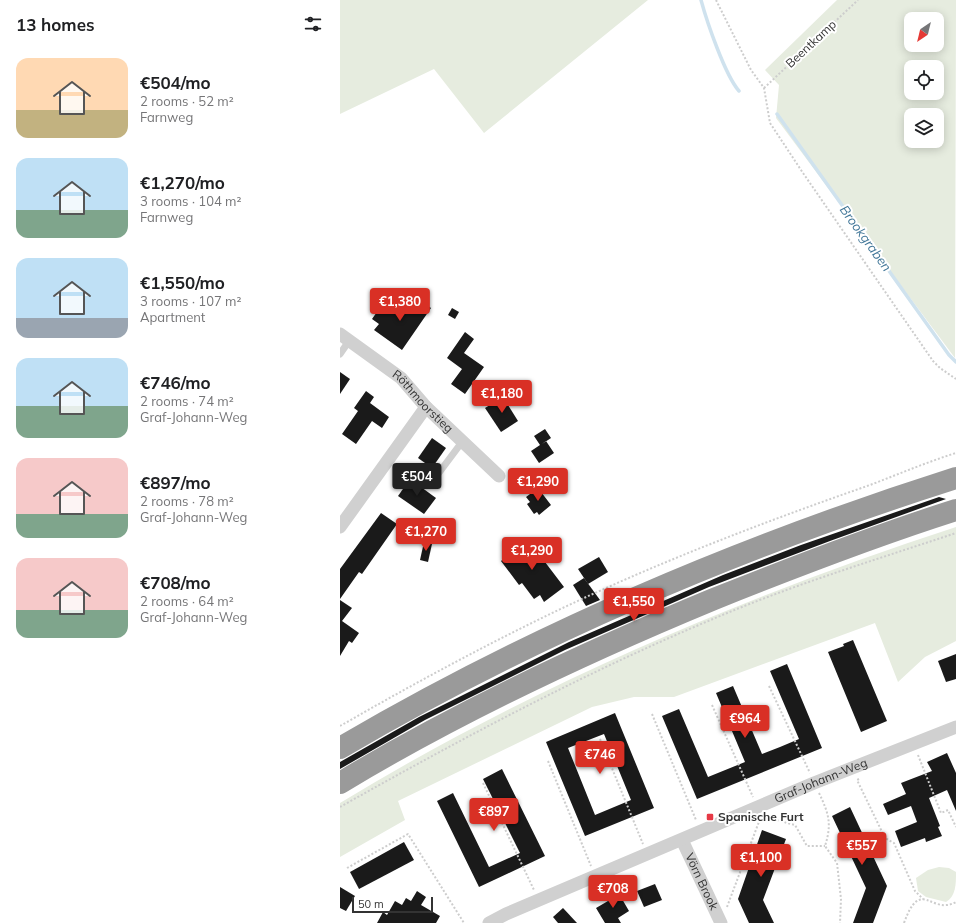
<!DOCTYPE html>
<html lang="en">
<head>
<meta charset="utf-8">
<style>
	body { margin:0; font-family:Mulish,sans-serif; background:#f2f2f2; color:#202124; height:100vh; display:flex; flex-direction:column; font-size:15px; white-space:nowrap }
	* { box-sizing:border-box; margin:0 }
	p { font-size:13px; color:#757577 }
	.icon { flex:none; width:22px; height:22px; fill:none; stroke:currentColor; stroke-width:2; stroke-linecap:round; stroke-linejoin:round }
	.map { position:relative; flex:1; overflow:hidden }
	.side { display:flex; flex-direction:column; background:#fff; width:340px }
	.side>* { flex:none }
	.needle { width:26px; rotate:215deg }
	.fabs { position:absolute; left:564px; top:12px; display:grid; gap:8px }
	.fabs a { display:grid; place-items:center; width:40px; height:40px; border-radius:8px; background:#fff; box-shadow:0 2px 10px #0003; font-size:20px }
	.scale { position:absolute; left:12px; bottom:10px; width:81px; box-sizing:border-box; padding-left:4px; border:2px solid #333; border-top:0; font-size:11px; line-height:14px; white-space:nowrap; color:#333; -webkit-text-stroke:3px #fff; paint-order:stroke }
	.price { position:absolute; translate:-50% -34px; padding:0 9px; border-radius:4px; background:#d93025; color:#fff; font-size:13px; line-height:26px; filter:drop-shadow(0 1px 2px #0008) }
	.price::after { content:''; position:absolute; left:50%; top:24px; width:12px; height:9px; margin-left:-6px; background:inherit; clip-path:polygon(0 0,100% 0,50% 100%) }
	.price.selected { background:#222; color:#fff }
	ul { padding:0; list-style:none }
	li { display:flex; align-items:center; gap:12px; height:100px; padding:0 16px }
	li span { display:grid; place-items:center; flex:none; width:112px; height:80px; border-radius:12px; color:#555 }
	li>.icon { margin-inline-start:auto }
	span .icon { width:48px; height:48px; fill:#fffc; stroke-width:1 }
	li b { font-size:17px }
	h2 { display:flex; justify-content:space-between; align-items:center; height:48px; padding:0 16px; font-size:17px }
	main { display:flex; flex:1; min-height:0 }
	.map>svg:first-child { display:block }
</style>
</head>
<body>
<main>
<section class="side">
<h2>13 homes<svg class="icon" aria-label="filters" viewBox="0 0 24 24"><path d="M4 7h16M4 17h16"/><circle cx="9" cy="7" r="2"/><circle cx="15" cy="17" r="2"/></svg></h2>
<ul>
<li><span style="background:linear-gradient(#ffd9b3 65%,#c2b280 0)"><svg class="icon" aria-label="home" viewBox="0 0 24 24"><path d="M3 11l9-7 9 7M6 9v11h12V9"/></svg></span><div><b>€504/mo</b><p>2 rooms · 52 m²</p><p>Farnweg</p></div></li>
<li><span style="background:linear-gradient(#bfe0f5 65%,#7fa58c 0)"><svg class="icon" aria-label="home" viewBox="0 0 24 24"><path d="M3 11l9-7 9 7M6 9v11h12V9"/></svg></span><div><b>€1,270/mo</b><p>3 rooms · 104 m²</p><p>Farnweg</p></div></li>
<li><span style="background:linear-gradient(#bfe0f5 75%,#9aa5b1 0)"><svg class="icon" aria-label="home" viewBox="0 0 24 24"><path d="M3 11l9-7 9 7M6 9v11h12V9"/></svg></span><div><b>€1,550/mo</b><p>3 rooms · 107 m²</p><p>Apartment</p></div></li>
<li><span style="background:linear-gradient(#bfe0f5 60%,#7fa58c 0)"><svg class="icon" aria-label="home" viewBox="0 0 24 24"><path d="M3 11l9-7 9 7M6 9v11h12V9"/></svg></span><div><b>€746/mo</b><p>2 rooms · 74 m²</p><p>Graf-Johann-Weg</p></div></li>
<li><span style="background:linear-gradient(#f6c9c9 70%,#7fa58c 0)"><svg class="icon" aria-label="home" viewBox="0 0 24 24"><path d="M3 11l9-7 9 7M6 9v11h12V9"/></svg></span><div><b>€897/mo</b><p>2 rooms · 78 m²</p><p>Graf-Johann-Weg</p></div></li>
<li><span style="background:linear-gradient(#f6c9c9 65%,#7fa58c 0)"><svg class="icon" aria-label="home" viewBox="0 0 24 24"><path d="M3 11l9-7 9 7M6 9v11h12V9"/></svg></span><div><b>€708/mo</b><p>2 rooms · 64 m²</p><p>Graf-Johann-Weg</p></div></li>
</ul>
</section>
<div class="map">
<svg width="616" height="923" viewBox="0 0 616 923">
	<rect width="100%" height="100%" fill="#fff"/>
	<g fill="#e6ecdf" fill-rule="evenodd">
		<polygon points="0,0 308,0 144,133 94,69 0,114"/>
		<path d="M497,0h119l-1,358 -179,-240 3,-33 -14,-15zM571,19h26v26h-26zM571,67h26v26h-26zM571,115h26v26h-26z"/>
		<path d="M616,527v114l-31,16 -27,25 -23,-59 -201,74h-40l-42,10 -194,94 7,19 -65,37v-54c192,-117 402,-206 616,-276z"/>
		<path d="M599,867l10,1 7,4c0,12 0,24 -10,30l-20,-5 -8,-6 -2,-13 12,-8z"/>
	</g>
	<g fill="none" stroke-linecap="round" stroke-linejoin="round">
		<g stroke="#cfe2ee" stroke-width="3.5">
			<path d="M361,0c6,22 24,75 38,91"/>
			<polyline points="437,114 609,355 616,362"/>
		</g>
	</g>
	<g fill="#1a1a1a" fill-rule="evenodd">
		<polygon points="77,298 91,308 62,350 34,330 39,324 32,319 46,299 66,313"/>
		<polygon points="112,308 119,312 115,319 108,315"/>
		<polygon points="125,332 134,339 124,353 144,367 125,394 111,384 122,369 107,358"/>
		<polygon points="0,372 10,379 0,394"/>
		<polygon points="26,391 34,397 30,403 49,417 42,428 32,421 16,444 2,434 18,411 14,408"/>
		<polygon points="163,397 178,421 161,432 145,408"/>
		<polygon points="205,429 211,438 202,444 206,441 214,453 199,463 191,451 200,445 194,436"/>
		<polygon points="92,438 106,448 92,468 78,458"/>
		<polygon points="70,479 96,498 84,514 58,496"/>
		<polygon points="198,488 211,505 199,515 197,512 194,514 187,504 190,502 186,497"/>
		<polygon points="599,497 606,499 490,541 369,587 225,650 85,720 0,769 0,762 79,717 229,642 383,575 461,545"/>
		<polygon points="41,513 57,524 22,574 19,572 0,599 0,569"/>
		<polygon points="186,537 224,587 204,602 200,595 194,599 182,583 179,585 161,561 167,556 165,553"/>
		<polygon points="84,542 92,544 88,562 80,560"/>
		<polygon points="259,557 268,572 248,584 238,569"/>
		<polygon points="244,578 260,600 246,606 233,585"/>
		<polygon points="0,600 12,608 2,621 19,633 12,643 9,641 0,656"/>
		<polygon points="513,640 547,721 521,732 488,652 504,646 503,644"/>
		<polygon points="616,654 616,679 606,682 598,661"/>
		<polygon points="447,664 482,748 357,799 322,716 339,709 368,777 405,762 376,693 393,686 422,754 440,747 459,739 430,671"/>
		<path d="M275,713l39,95 -69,28 -39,-94zM264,734l27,66 -36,15 -27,-67z"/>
		<polygon points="607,753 616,773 616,811 607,790 589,798 600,826 598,827 602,836 586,842 585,838 561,847 555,831 577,822 571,806 548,815 543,804 566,794 561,783 592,771 587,762"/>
		<polygon points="162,769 205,856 139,887 97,801 113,793 149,867 180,853 143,779"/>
		<polygon points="510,807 547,886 533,923 513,923 526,888 492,816"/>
		<polygon points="422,830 446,839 423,900 434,923 409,923 398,899"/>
		<polygon points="64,842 74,860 19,889 10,872"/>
		<polygon points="315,884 322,900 304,907 297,891"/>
		<polygon points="0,887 15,896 6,911 0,908"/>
		<polygon points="77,891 86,897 81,905 100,916 96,923 37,923 43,912 47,915 55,901 62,905 66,898 71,901"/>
		<polygon points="278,892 289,911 278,918 281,923 265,923 256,908 268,901 266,899"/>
		<polygon points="223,908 237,923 218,923 213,917"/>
	</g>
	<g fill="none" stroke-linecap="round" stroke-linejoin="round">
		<g stroke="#cdcdcd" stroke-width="2" stroke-dasharray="2 2" stroke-linecap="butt">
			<polyline points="376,0 411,70 424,88 430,123 463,173 593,361 600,368 616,379"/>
			<polyline points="424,88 518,0"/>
			<polyline points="429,686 470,773"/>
			<polyline points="372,705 413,797"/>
			<polyline points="312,714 356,820"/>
			<path d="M0,726c68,-39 136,-76 206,-110 105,-51 215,-93 324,-131 29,-11 57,-23 86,-32"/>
			<polyline points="260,739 303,844"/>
			<polyline points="578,755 601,813 608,810 616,827"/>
			<polyline points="208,761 251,866"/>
			<polyline points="519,779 517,780 545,838 554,843 575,891 583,899"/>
			<polyline points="143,783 194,890"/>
			<path d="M479,793c10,21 13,31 6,53l12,17 4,36 -1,24"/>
			<path d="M0,807c121,-68 244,-134 373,-188 79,-34 162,-59 243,-86"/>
			<polyline points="425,817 455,825 467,846 485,846"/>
			<polyline points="7,868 68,834 124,923"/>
			<polyline points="387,907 420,819"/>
			<path d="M564,923c17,-47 27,-7 52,-21"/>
		</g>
		<g stroke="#d0d0d0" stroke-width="7">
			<polyline points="0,354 9,341"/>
			<polyline points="88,478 98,474 122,442"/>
		</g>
		<g stroke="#d0d0d0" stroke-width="13">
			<path id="s1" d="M0,334l61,44 25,29 73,69"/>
			<polyline points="0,527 86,407"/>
			<path id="s2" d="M342,840l39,83"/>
			<path id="s3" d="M149,923l17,-9 308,-131 142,-56"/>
		</g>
		<g stroke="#9a9a9a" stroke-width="22">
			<path d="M0,748c194,-114 402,-202 616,-270"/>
			<path d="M0,783c119,-72 246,-131 374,-184 80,-32 160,-63 242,-89"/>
		</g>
	</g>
	<rect fill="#e63946" stroke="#fff" stroke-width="1.5" x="366" y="813" width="8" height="8" rx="2"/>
	<g text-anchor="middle" stroke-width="4" stroke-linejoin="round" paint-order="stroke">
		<g font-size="12" fill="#333" stroke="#fff">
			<text transform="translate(471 44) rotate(-43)" y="4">Beentkamp</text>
			<text dy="4" stroke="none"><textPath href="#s1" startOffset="107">Röthmoorstieg</textPath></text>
			<text dy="4" stroke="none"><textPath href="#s3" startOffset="361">Graf-Johann-Weg</textPath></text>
			<text dy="4" stroke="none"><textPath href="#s2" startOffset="46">Vörn Brook</textPath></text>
		</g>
		<g font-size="12" font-weight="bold" fill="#333" stroke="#fff" text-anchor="start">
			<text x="378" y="821">Spanische Furt</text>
		</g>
		<g font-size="13" font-style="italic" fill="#3f7597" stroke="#fff">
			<text transform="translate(526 238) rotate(54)" y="5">Brookgraben</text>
		</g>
	</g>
</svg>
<div class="fabs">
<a><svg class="needle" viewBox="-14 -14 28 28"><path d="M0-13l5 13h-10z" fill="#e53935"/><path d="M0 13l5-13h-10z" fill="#757577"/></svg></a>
<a><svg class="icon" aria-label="locate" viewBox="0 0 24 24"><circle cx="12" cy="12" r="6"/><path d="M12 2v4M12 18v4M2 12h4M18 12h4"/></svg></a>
<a><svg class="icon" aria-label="layers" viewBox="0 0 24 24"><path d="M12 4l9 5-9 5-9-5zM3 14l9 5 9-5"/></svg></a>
</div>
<div class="scale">50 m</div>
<b class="price" style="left:60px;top:322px">€1,380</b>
<b class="price" style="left:162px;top:414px">€1,180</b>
<b class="price selected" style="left:77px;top:497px">€504</b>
<b class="price" style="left:198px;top:502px">€1,290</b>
<b class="price" style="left:86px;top:552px">€1,270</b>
<b class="price" style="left:192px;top:571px">€1,290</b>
<b class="price" style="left:294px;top:622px">€1,550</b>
<b class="price" style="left:405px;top:739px">€964</b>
<b class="price" style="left:260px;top:775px">€746</b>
<b class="price" style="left:154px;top:832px">€897</b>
<b class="price" style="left:522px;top:866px">€557</b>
<b class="price" style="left:421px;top:878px">€1,100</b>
<b class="price" style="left:273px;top:909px">€708</b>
</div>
</main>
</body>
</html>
